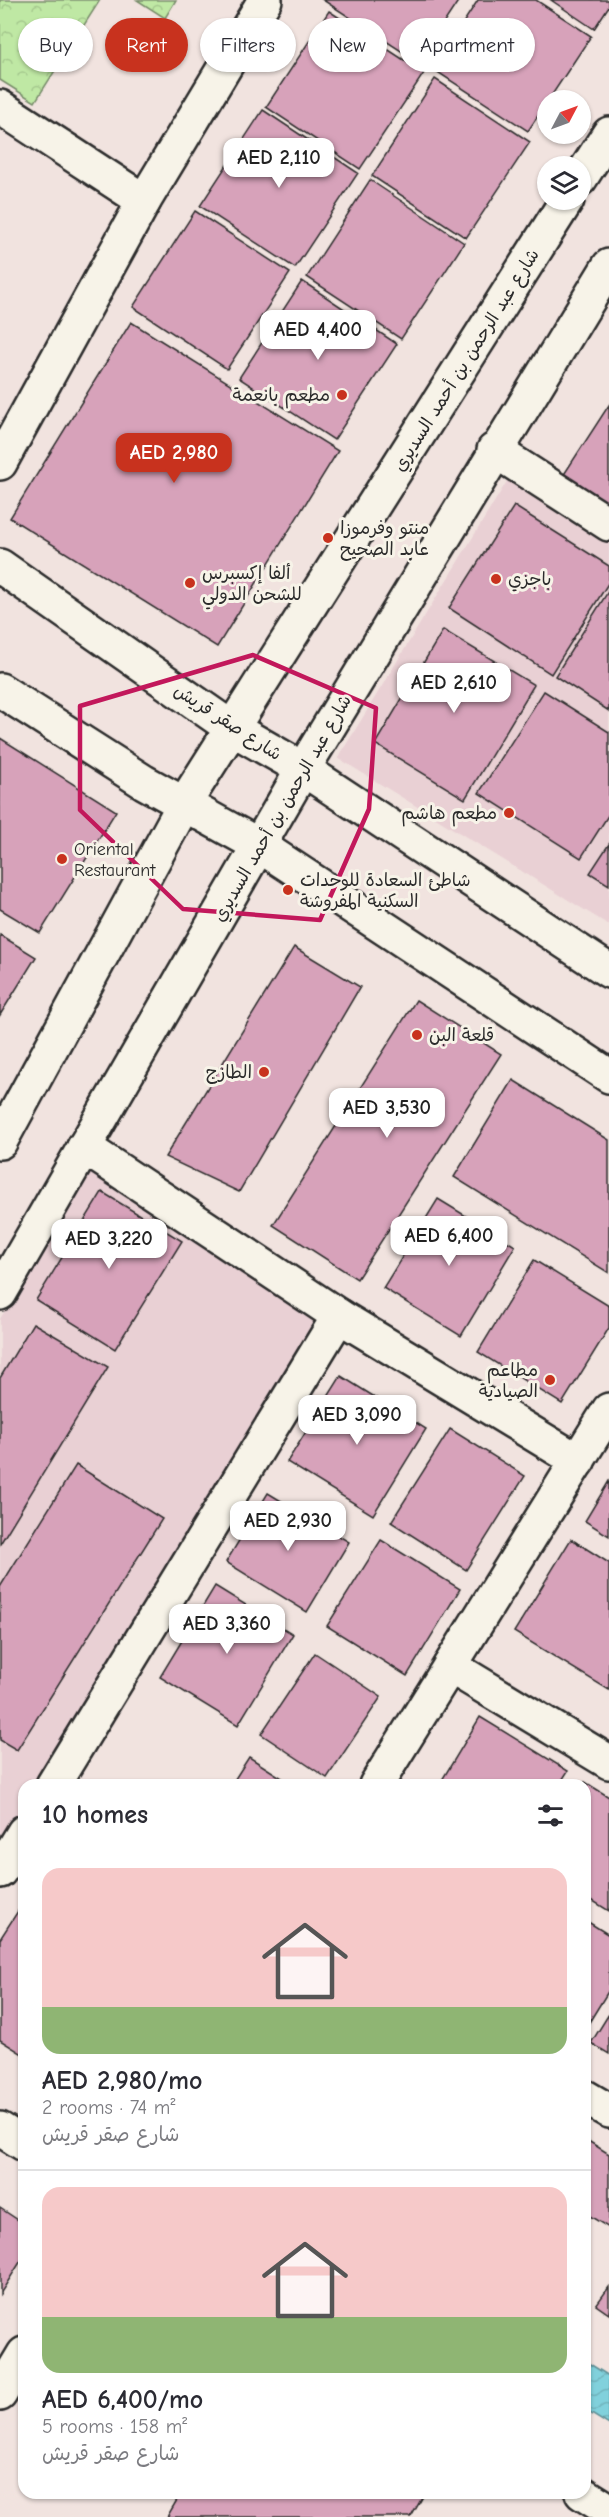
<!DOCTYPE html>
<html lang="en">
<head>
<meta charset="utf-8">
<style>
	body { margin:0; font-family:"Comic Neue","Playpen Sans Arabic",sans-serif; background:#f7f7f7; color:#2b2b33; height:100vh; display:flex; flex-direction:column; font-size:22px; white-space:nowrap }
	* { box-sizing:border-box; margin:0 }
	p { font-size:20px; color:#7c7c81 }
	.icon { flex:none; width:33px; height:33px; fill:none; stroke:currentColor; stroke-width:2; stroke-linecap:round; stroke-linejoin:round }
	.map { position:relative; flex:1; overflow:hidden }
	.details { position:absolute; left:18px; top:1779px; width:573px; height:720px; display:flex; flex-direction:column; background:#fff; border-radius:18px; box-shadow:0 2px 4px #0004 }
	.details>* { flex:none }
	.top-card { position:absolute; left:18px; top:18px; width:573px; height:54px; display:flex; gap:12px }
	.needle { width:39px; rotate:49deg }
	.fabs { position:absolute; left:537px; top:90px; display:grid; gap:12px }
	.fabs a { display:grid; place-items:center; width:54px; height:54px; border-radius:50%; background:#fff; box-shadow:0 2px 4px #0004; font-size:30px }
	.price { position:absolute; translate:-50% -51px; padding:0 14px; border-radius:12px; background:#fff; color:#222; font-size:20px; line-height:39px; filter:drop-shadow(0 2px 3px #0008) }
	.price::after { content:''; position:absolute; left:50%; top:36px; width:18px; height:14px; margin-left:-9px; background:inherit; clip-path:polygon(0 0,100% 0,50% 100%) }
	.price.on { background:#c8321e; color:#fff }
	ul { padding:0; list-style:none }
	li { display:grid; align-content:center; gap:12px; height:318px; padding:0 24px }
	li+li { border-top:2px solid #e1e1e2 }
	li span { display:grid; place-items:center; height:186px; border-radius:18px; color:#555 }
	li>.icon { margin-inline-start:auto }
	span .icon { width:108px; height:108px; fill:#fffc; stroke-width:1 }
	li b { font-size:26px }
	h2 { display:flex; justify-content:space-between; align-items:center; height:72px; padding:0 24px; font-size:26px }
	.chip { padding:0 21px; border-radius:27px; background:#fff; box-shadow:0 2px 4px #0004; font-size:21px; line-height:54px }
	.chip.on { background:#c8321e; color:#fff }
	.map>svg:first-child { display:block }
</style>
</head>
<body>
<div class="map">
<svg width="609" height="2517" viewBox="0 0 609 2517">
	<defs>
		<pattern id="park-crowns" width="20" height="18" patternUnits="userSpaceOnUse" patternTransform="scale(1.5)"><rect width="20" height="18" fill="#bfe8a4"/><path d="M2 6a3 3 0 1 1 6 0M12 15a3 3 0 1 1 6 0" fill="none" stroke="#a4c78d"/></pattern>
		<pattern id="water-waves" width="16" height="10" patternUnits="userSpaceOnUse" patternTransform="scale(1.5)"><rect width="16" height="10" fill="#81d1dc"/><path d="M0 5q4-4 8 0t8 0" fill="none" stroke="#70b4bd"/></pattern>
	</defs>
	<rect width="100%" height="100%" fill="#f1e3df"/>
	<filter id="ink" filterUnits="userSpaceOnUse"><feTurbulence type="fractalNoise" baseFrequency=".0167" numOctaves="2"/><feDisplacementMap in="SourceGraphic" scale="12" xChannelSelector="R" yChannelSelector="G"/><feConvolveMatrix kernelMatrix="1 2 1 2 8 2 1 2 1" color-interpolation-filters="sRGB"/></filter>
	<g filter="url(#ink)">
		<g fill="#e9d0d4">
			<polygon points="509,478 609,543 609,925 338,758"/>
			<polygon points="91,1164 326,1317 40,1785 24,1785 24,1811 0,1850 0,1319"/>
		</g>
		<g fill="url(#park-crowns)" stroke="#758a68" stroke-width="1.5">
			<polygon points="0,0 100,0 35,102 0,80"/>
			<polygon points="137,0 176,0 165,18"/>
		</g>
		<polygon fill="url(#water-waves)" stroke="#5f8f95" stroke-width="1.5" points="585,2361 609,2376 609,2425 585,2410"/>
		<g fill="#d7a2ba" stroke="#2b2b2b" stroke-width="1.5">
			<polygon points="323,0 459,0 418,62"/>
			<polygon points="478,0 536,0 591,36 528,131 433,69"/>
			<polygon points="551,0 609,0 609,6 594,29"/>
			<polygon points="329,11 424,73 360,169 266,107"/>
			<polygon points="435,79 530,142 466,238 372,176"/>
			<polygon points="263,110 358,173 295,268 200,206"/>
			<polygon points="370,180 464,243 401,339 307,277"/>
			<polygon points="195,211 290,273 227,369 133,307"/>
			<polygon points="302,281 397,344 334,440 239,378"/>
			<polygon points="131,322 338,451 217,647 10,518"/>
			<polygon points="609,405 609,510 561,479"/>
			<polygon points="514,506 609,566 609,582 551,674 449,608"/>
			<polygon points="609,590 609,711 555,676"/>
			<polygon points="443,630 534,685 465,799 375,744"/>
			<polygon points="544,691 609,732 609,814 581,858 479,793"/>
			<polygon points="0,738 116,811 40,933 0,909"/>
			<polygon points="609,844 609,885 590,873"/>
			<polygon points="0,935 36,957 0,1015"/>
			<polygon points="294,947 360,987 239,1192 165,1157"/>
			<polygon points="416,1000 501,1054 357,1279 273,1225"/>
			<polygon points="513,1080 609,1140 609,1273 454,1177"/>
			<polygon points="102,1192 182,1241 115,1349 36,1300"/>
			<polygon points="438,1199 515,1246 461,1336 383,1288"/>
			<polygon points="534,1260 609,1306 609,1328 562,1404 478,1352"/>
			<polygon points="33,1323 108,1367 0,1544 0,1378"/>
			<polygon points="341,1376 426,1429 373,1515 287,1462"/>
			<polygon points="450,1429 525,1476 466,1570 391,1522"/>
			<polygon points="76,1465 162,1519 17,1750 0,1740 0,1587"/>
			<polygon points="609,1481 609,1536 585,1521"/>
			<polygon points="268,1493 349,1542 307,1612 226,1562"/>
			<polygon points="571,1539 609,1563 609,1690 514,1632"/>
			<polygon points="381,1540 460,1589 407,1676 327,1626"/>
			<polygon points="215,1586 293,1634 238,1725 160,1677"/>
			<polygon points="315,1653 381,1697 327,1778 261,1734"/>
			<polygon points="480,1717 568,1771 559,1785 439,1785"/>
			<polygon points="249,1757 293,1785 231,1785"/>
			<polygon points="585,1782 609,1797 609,1911 585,1896"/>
			<polygon points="18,1911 24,1915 24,2055 0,2040 0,1939"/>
			<polygon points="585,1920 609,1935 609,1990 585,2029"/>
			<polygon points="609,2014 609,2054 591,2043"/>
			<polygon points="585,2139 609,2154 609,2228 585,2213"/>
			<polygon points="0,2208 24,2224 24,2256 0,2294"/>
			<polygon points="609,2287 609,2314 596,2305"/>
			<polygon points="181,2493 425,2493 411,2517 167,2517"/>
		</g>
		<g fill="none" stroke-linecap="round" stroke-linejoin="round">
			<defs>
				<g id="minor">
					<polyline points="0,107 144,201"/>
					<polyline points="580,179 609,134"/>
					<polyline points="494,450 609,524"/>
					<polyline points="0,463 144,201 265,0"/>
					<polyline points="0,566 233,729 303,769 609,971"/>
					<polyline points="0,690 144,782 260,846 609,1076"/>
					<polyline points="0,1142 184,804 567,200"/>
					<polyline points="84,1147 339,1316 578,1461"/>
					<polyline points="0,1293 303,769 609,266"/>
					<polyline points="450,1666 609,1762"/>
					<polyline points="53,1785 339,1316"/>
					<polyline points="376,1785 609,1410"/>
					<polyline points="0,1871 24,1832"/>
					<polyline points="585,2097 609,2111"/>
					<polyline points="0,2129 24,2144"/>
					<polyline points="0,2394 24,2354"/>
					<polyline points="582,2493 609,2510"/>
				</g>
			</defs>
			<use href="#minor" stroke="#2b2b2b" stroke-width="38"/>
			<use href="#minor" stroke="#f7f3e8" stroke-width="33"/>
		</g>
	</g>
	<path fill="none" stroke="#c2185b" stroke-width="4.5" stroke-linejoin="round" d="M253,655l123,53 -7,101 -49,111 -137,-11 -103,-99v-104z"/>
	<g fill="#c8321e" stroke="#f7f3e8" stroke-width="2">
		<circle cx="342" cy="395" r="6"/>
		<circle cx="328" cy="538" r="6"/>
		<circle cx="496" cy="579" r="6"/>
		<circle cx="190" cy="583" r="6"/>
		<circle cx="509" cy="813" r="6"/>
		<circle cx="62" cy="859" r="6"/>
		<circle cx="288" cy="890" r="6"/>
		<circle cx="417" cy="1035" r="6"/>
		<circle cx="264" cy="1072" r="6"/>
		<circle cx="550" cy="1380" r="6"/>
	</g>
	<g text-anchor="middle" stroke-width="6" stroke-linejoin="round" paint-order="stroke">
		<g font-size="18" fill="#2b2b2b" stroke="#f7f3e8">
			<text transform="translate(466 360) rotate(-58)" y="6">شارع عبد الرحمن بن أحمد السديري</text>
			<text transform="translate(228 722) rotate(33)" y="6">شارع صقر قريش</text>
			<text transform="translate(282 808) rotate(-60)" y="6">شارع عبد الرحمن بن أحمد السديري</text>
		</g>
		<g font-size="18" fill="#2b2b2b" stroke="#f7f3e8" text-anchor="start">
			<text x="330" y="401" text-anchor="end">مطعم بانعمة</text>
			<text x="340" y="534">منتو وفرموزا<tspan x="340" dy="21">عابد الصحيح</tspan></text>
			<text x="202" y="579">ألفا إكسبرس<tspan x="202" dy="21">للشحن الدولي</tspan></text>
			<text x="508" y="585">باجزي</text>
			<text x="497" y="819" text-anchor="end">مطعم هاشم</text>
			<text x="74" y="855">Oriental<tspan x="74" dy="21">Restaurant</tspan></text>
			<text x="300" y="886">شاطئ السعادة للوحدات<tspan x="300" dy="21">السكنية المفروشة</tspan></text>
			<text x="429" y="1041">قلعة البن</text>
			<text x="252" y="1078" text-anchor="end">الطازج</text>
			<text x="538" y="1376" text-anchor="end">مطاعم<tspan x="538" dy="21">الصيادية</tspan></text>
		</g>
	</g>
</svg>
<div class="fabs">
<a><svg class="needle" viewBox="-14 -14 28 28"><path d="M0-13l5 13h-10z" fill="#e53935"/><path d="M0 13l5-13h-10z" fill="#7c7c81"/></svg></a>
<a><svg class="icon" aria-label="layers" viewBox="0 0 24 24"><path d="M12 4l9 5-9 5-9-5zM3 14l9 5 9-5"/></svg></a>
</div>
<b class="price" style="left:279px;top:189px">AED 2,110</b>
<b class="price" style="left:318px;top:361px">AED 4,400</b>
<b class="price on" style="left:174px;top:484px">AED 2,980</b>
<b class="price" style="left:454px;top:714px">AED 2,610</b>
<b class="price" style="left:387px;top:1139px">AED 3,530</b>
<b class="price" style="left:449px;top:1267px">AED 6,400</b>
<b class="price" style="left:109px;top:1270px">AED 3,220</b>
<b class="price" style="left:357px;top:1446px">AED 3,090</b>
<b class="price" style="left:288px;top:1552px">AED 2,930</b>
<b class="price" style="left:227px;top:1655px">AED 3,360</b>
<div class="top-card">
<a class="chip">Buy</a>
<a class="chip on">Rent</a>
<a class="chip">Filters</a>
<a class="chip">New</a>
<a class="chip">Apartment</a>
</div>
<section class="details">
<h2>10 homes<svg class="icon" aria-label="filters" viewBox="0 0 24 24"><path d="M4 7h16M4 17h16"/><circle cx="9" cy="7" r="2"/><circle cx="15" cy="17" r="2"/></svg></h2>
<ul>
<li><span style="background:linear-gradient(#f6c9c9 75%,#8fb573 0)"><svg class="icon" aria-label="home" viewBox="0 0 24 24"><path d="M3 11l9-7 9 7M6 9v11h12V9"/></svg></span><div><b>AED 2,980/mo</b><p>2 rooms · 74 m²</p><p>شارع صقر قريش</p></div></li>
<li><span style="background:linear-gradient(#f6c9c9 70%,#8fb573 0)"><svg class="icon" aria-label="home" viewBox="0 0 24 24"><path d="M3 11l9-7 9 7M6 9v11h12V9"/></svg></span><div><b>AED 6,400/mo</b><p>5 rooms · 158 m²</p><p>شارع صقر قريش</p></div></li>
</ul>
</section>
</div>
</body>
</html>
